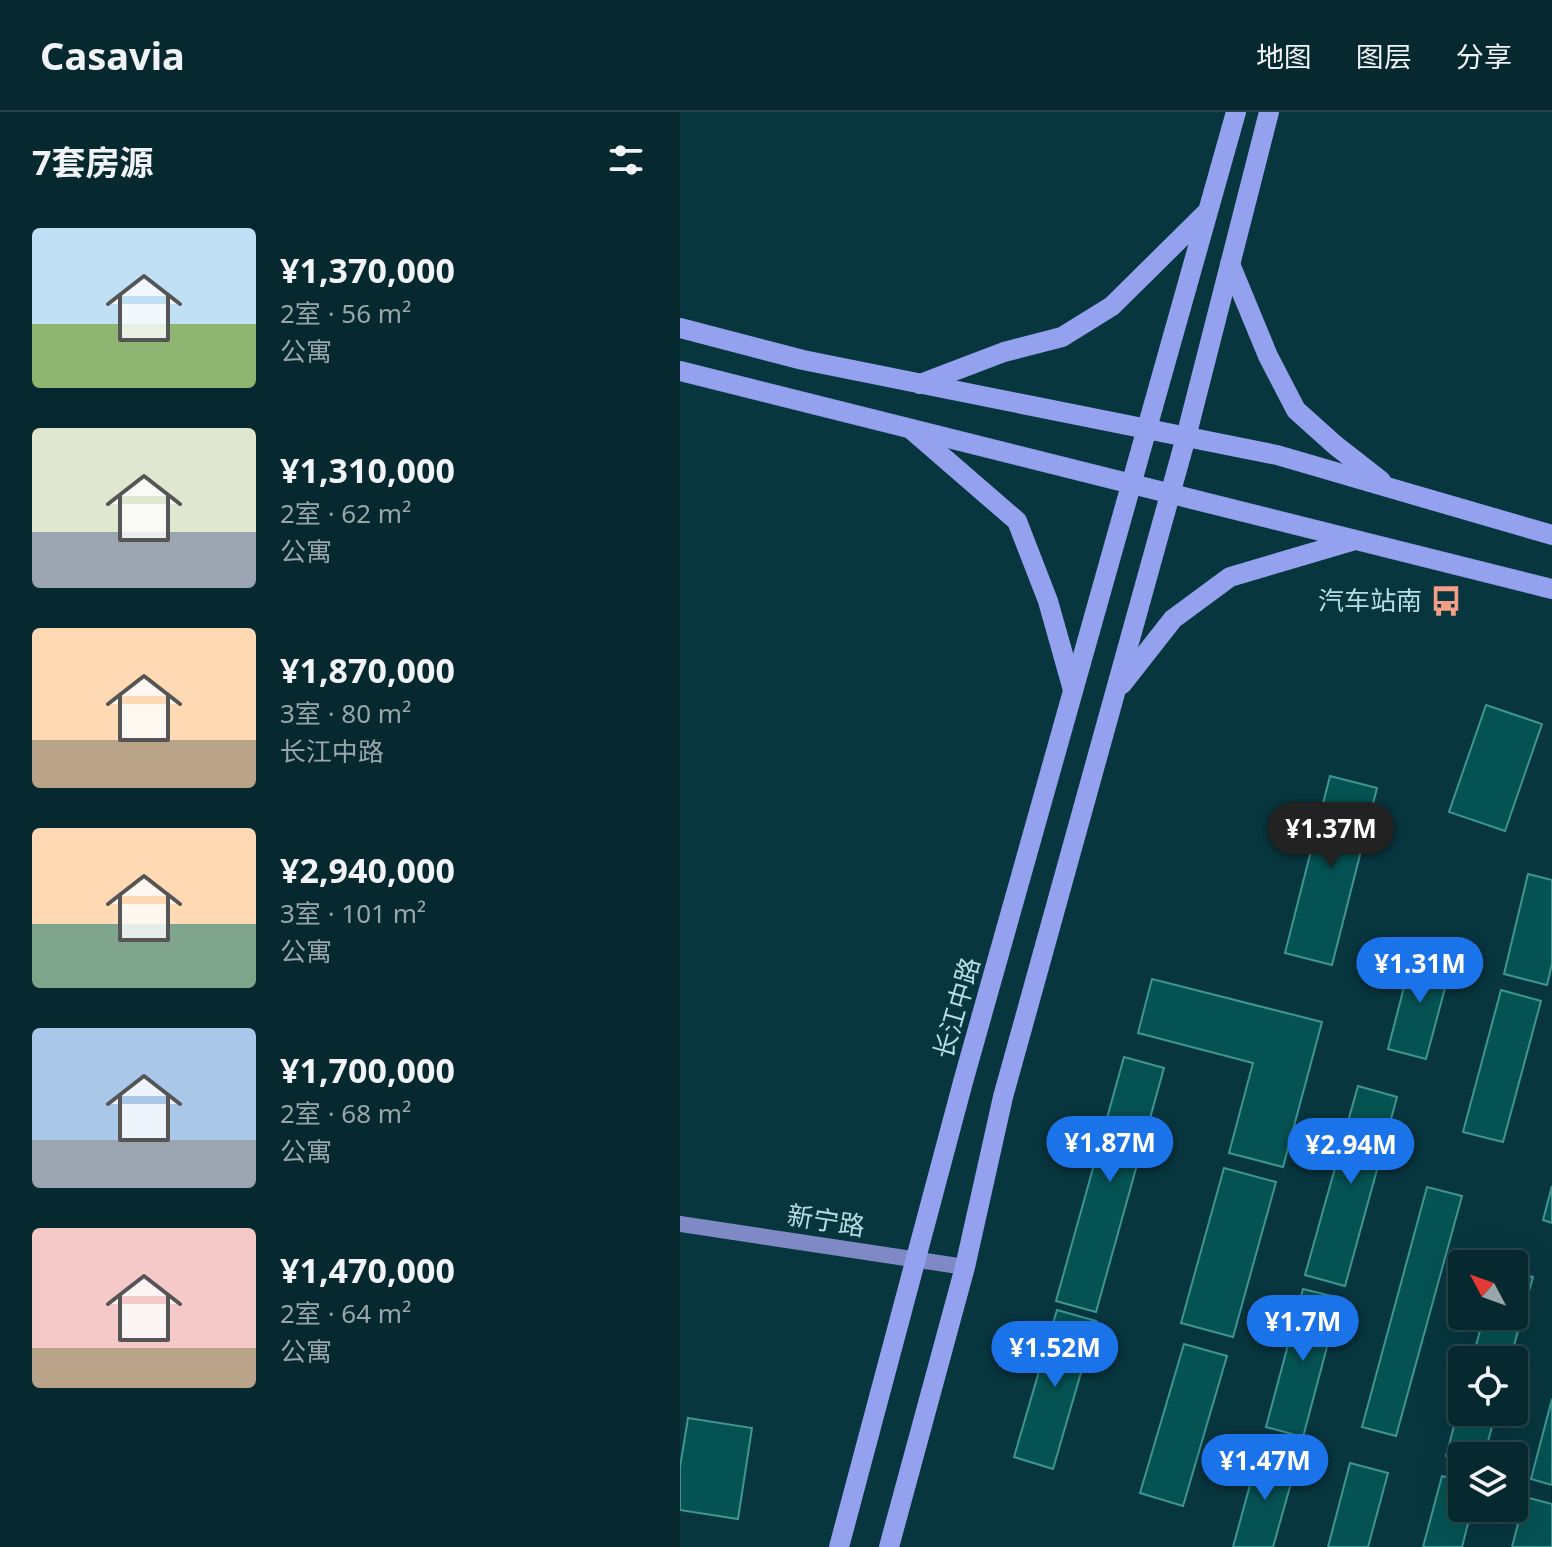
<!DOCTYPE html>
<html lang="zh">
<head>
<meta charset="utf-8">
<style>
	body { margin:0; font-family:"Noto Sans","Noto Sans SC",sans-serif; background:#14343b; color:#f1f3f6; height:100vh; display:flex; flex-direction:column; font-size:30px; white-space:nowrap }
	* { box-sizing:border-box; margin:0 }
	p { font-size:26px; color:#98a6aa }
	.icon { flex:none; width:44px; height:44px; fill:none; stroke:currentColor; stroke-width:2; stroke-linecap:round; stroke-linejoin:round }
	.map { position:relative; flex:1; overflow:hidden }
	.details { display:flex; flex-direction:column; background:#06282f; width:680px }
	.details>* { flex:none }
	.needle { width:52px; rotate:311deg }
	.buttons { position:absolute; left:768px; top:1138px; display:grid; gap:16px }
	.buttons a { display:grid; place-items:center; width:80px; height:80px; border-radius:8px; background:#06282f; box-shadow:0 8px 32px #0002,0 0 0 2px #27444b; font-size:40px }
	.price { position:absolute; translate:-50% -68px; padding:0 18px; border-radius:28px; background:#1a73e8; color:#fff; font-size:26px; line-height:52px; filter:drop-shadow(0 2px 4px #0008) }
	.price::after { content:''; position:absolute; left:50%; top:48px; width:24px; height:18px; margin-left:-12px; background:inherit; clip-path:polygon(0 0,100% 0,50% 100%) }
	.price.on { background:#222; color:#fff }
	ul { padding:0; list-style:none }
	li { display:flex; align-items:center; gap:24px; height:200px; padding:0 32px }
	li span { display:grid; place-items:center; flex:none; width:224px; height:160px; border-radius:8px; color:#555 }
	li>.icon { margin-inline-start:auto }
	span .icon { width:96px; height:96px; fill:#fffc; stroke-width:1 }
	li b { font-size:34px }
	h2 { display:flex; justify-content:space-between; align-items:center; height:96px; padding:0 32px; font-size:34px }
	header { display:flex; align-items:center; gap:48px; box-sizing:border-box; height:112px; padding:0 40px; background:#06282f; border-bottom:2px solid #27444b }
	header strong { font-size:38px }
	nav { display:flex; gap:44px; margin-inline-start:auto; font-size:28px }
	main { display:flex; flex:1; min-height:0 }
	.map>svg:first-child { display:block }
</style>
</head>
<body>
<header>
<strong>Casavia</strong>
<nav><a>地图</a><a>图层</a><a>分享</a></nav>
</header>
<main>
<section class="details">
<h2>7套房源<svg class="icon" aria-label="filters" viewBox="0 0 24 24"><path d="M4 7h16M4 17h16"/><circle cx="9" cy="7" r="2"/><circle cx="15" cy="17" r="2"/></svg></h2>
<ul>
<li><span style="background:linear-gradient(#bfe0f5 60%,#8fb573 0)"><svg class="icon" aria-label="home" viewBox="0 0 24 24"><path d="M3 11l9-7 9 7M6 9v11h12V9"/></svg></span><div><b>¥1,370,000</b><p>2室 · 56 m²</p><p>公寓</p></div></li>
<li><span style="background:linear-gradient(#dfe7d0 65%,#9aa5b1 0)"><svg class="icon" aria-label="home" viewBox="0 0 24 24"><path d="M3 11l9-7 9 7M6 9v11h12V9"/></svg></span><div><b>¥1,310,000</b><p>2室 · 62 m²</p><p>公寓</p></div></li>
<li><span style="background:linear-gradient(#ffd9b3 70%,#b9a48a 0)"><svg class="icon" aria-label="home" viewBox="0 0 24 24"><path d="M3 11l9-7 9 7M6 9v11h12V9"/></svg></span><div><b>¥1,870,000</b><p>3室 · 80 m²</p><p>长江中路</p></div></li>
<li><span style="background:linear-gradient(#ffd9b3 60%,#7fa58c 0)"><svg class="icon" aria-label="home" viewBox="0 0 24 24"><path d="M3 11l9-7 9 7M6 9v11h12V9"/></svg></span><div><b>¥2,940,000</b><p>3室 · 101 m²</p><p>公寓</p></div></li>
<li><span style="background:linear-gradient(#a9c7e8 70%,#9aa5b1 0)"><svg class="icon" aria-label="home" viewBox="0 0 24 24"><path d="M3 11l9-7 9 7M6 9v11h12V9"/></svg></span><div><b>¥1,700,000</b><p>2室 · 68 m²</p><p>公寓</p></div></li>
<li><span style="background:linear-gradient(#f6c9c9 75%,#b9a48a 0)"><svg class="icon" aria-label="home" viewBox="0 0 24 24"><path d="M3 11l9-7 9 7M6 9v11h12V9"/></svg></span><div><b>¥1,470,000</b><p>2室 · 64 m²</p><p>公寓</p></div></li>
</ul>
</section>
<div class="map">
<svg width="872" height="1435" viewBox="0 0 872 1435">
	<rect width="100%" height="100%" fill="#08363f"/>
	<g fill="#055252" stroke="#3f9596" stroke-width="2">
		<polygon points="806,593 862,612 825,719 769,700"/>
		<polygon points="650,664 697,676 652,853 605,841"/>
		<polygon points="848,762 872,768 872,852 867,873 824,862"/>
		<polygon points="733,840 772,850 746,947 708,937"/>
		<polygon points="472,867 642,910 603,1055 549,1041 573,951 458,921"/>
		<polygon points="821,878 861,889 823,1030 783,1020"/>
		<polygon points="444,945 484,956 416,1200 376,1189"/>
		<polygon points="678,974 717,985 665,1174 625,1163"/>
		<polygon points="544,1056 596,1070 553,1225 501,1211"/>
		<polygon points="872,1074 872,1111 863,1108"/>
		<polygon points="747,1075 782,1084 716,1324 682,1315"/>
		<polygon points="834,1160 853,1165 830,1248 792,1248 804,1204 834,1204"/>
		<polygon points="623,1177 660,1186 623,1325 586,1315"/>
		<polygon points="377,1198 416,1209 373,1357 334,1345"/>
		<polygon points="504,1232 547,1244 503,1394 460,1381"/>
		<polygon points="782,1284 782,1300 816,1300 804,1344 782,1344 782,1349 766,1344"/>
		<polygon points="872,1287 872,1373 851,1367"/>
		<polygon points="8,1306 72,1316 58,1407 0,1398 0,1355"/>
		<polygon points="579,1340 617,1350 593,1435 553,1435"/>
		<polygon points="670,1351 708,1361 688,1435 648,1435"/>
		<polygon points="762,1364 782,1369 782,1396 792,1396 782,1435 743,1435"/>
		<polygon points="845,1385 872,1392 872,1435 832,1435"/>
	</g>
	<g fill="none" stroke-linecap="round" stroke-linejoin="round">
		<polyline stroke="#7e89c5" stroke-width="16" points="0,1112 285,1155"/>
		<g stroke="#94a1ef" stroke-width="20">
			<polyline points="550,152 588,244 616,298 655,333 701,369"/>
			<polyline points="0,216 123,248 597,343 872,423"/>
			<polyline points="0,259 872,477"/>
			<polyline points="240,272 324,240 382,225 432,194 525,102"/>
			<polyline points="233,319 337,409 368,489 393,578"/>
			<polyline points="442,572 493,507 550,465 672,429"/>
			<polyline points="159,1435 283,970 556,0"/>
			<polyline points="209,1435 285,1155 323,985 506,325 589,0"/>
		</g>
	</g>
	<defs>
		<symbol id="bus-bare" viewBox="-9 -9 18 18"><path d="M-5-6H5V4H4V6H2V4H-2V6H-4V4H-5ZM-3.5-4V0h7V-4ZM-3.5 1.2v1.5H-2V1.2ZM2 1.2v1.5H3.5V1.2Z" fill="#f49e87" stroke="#08363f" stroke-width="2.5" paint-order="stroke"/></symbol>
	</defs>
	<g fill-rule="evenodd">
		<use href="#bus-bare" x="744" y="467" width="44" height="44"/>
	</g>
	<g text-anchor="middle" stroke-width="6" stroke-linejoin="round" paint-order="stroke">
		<g font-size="26" fill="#b7dce6" stroke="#08363f" text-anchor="end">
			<text x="742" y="498">汽车站南</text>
		</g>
		<g font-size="26" fill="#b7dce6" stroke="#08363f">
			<text transform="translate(277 896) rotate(-74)" y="9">长江中路</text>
			<text transform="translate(146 1109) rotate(9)" y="9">新宁路</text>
		</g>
	</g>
</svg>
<div class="buttons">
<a><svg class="needle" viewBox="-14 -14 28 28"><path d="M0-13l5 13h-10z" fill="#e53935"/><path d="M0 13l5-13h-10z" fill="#98a6aa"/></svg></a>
<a><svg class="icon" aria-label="locate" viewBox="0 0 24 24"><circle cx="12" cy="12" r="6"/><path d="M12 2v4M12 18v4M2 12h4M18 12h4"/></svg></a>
<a><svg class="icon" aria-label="layers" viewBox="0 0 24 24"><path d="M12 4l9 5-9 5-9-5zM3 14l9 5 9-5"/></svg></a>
</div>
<b class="price on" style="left:651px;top:758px">¥1.37M</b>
<b class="price" style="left:740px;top:893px">¥1.31M</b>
<b class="price" style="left:430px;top:1072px">¥1.87M</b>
<b class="price" style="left:671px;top:1074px">¥2.94M</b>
<b class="price" style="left:623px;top:1251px">¥1.7M</b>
<b class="price" style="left:375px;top:1277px">¥1.52M</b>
<b class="price" style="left:585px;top:1390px">¥1.47M</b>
</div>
</main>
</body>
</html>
